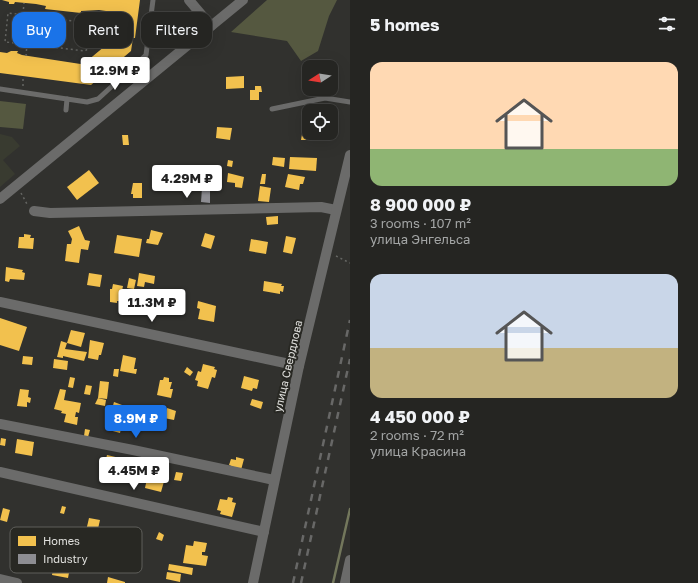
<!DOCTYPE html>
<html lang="en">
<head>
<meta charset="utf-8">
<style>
	body { margin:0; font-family:"Golos Text",sans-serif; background:#31312f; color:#f1f3f6; height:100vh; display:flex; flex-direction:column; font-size:15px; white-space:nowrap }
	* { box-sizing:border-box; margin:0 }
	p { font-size:13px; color:#a3a5a5 }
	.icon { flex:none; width:22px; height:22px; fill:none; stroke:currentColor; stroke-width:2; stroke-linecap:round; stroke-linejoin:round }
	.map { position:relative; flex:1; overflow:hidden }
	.side { display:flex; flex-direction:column; background:#252522; width:348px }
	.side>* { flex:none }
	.guide { position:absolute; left:12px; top:12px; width:278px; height:36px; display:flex; gap:8px }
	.needle { width:26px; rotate:258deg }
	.buttons { position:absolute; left:302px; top:60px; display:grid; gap:8px }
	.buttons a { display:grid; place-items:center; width:36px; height:36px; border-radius:8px; background:#252522; box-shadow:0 4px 16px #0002,0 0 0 1px #424240; font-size:20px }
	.price { position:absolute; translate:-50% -34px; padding:0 9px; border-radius:4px; background:#fff; color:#222; font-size:13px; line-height:26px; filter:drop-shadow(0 1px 2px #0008) }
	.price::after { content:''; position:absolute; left:50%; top:24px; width:12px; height:9px; margin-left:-6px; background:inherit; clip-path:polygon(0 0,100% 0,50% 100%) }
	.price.current { background:#1a73e8; color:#fff }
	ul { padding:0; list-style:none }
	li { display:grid; align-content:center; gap:8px; height:212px; padding:0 20px }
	li span { display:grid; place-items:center; height:124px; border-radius:12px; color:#555 }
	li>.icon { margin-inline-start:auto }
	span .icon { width:72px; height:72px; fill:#fffc; stroke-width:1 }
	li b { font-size:17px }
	h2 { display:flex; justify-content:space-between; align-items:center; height:48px; padding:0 20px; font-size:17px }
	.chip { padding:0 14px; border-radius:12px; background:#252522; box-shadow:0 4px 16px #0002,0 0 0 1px #424240; font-size:14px; line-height:36px }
	.chip.current { background:#1a73e8; color:#fff }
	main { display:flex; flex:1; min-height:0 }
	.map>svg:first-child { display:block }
</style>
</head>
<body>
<main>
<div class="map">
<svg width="350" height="583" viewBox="0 0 350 583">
	<rect width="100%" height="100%" fill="#31312e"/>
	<polygon fill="#393b30" points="0,134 12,137 20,146 3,160 15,174 0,187"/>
	<g fill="#555840">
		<polygon points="267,0 337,0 329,16 318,51 301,61 287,41 231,32"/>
		<polygon points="0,101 26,104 23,129 0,127"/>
	</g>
	<g fill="#f2c14e">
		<polygon points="2,0 140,0 135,38 133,38 131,51 91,85 0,73 0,52 7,53 11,51 18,51 17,53 22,55 87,65 87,61 111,41 113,43 116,40 120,13 99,10 81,11 81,13 45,9 46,6 36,4 15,2 14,4 9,4 9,2"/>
		<polygon points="244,76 244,88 226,89 226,77"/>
		<polygon points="255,86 261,86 262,92 259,92 259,100 250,100 250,90 255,90"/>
		<polygon points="217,127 232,128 230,140 216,138"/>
		<polygon points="303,128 309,130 309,133 319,133 317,140 301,140"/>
		<polygon points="122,135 128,135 129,145 123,145"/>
		<polygon points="273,157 285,158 284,167 272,165"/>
		<polygon points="290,157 317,158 316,171 289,169"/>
		<polygon points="228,160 233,161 232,167 227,166"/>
		<polygon points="89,170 99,183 77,200 67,187"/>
		<polygon points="228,173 244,177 242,188 235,187 235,183 227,182"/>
		<polygon points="262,174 266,174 265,184 260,184"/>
		<polygon points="288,174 305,177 303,184 300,184 299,190 285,187"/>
		<polygon points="173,177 183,178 184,186 182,186 182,191 167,188 168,179 173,179"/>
		<polygon points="133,183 142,183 142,198 133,198 133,194 131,194"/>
		<polygon points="260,186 271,188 269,202 258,201"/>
		<polygon points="278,216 278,224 267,225 266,217"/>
		<polygon points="79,226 85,240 90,241 88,250 81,249 79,263 65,261 67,244 71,244 72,239 68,231"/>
		<polygon points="151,230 163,233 158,245 146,243 147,239 149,239"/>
		<polygon points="205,233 215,236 211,249 201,246"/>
		<polygon points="24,234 31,235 30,238 34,238 33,249 18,248 19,237 24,237"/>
		<polygon points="117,235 142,239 139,257 114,253"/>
		<polygon points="286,236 296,238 292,254 283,252"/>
		<polygon points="251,239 268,242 266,254 249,251"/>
		<polygon points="6,267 23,270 22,272 25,273 24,280 10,279 9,282 5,281"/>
		<polygon points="89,273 102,275 100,287 87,285"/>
		<polygon points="139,273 155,276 154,284 145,282 144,287 137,286"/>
		<polygon points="129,278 136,280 134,289 127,288"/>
		<polygon points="264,281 282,284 281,286 284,286 283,292 280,291 280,294 263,291"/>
		<polygon points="113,284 123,286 120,301 117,301 117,303 110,302 110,289 112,289"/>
		<polygon points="142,292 156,295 152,312 139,309"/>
		<polygon points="198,301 216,306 214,322 198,319 200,309 197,308"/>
		<polygon points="0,318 27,327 19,351 0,345"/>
		<polygon points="71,330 85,333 81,347 67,343"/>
		<polygon points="90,340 104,343 101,355 99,355 98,360 88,358"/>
		<polygon points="61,341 67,343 65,349 87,352 84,361 63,356 63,358 57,357"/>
		<polygon points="123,355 136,358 134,369 137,369 136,374 120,371"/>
		<polygon points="23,356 33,357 32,365 22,364"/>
		<polygon points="54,359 68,361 67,370 53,368"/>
		<polygon points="203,364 215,367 214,369 217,370 215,378 212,377 208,389 197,386 198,381 195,380 198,371 201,372"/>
		<polygon points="187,367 193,372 190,376 184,372"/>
		<polygon points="114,369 119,369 118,377 113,376"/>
		<polygon points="244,376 259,380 257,389 253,388 252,391 241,388"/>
		<polygon points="70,377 75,378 73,388 68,387"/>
		<polygon points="164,377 169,378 169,382 172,382 170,389 173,389 171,398 157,395 160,380 163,380"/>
		<polygon points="100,381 109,382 107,399 98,398"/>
		<polygon points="86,385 92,386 90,395 84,394"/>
		<polygon points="20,389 29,390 28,397 31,398 30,403 27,402 27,407 17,406"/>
		<polygon points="60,389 66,390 64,400 81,403 79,413 76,412 75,417 78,417 77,425 64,422 66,414 61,413 62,411 54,409"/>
		<polygon points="98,398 106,400 105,406 95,404"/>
		<polygon points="252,399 263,402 261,409 250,405"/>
		<polygon points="114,402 122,405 120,412 112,409"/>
		<polygon points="167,408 176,411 174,420 164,418"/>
		<polygon points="109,417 123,420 120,433 109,430 111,424 108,423"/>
		<polygon points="85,429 90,430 88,437 84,436"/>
		<polygon points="1,438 6,439 5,446 0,445"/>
		<polygon points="17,439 34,442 32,456 15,453"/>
		<polygon points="107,455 124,459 119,478 102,474"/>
		<polygon points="236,457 244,459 241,470 229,465 231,459 236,460"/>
		<polygon points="176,472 183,473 181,481 174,480"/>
		<polygon points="148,474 165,478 161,492 145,488"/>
		<polygon points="228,497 233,498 232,502 236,503 232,517 220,514 221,511 217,510 220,499 227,500"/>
		<polygon points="62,506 66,507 64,514 60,513"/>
		<polygon points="3,508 10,510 7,522 0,520"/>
		<polygon points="89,518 100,520 97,533 86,531"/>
		<polygon points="159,532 164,535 162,541 156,539"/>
		<polygon points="194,541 207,543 205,552 202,552 202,555 208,556 206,566 183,563 186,545 193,546"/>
		<polygon points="52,549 63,550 62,555 72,557 68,578 52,575 54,562 50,562"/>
		<polygon points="169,564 193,568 192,575 168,570"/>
		<polygon points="167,572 181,574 180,582 166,579"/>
		<polygon points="108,577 125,582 125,583 107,583"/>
	</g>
	<polygon fill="#8d8d92" points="202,188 210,189 210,203 201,202"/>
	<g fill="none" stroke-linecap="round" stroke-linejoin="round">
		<polyline stroke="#73775c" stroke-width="2.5" points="333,583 350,509"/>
		<g stroke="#666764" stroke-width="1.5" stroke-dasharray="2 3" stroke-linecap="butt">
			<polyline points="23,14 24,3"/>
			<polyline points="26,56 27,44 5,42 8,13 106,25 105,35 85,51 27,44"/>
			<polyline points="23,86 23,76"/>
			<polyline points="21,193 27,204"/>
			<polyline points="336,256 350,263"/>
		</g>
		<g stroke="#6b6b6a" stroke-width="5">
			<polyline points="0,89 87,102 98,99 146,55 153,0"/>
			<polyline points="272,109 325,98 350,102"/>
			<polyline points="66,110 67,99"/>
		</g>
		<g stroke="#6b6b6a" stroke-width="10">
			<polyline points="189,0 211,26"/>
			<polyline points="0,199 243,0"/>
			<polyline points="34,211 50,213 321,207 336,210"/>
			<polyline points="0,302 299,366"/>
			<polyline points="0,424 133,450 274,480"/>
			<polyline points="0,472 264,532"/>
			<polyline points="0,579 17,583"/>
			<polyline points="253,583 299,366 350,155"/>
			<polyline points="345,583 350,560"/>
		</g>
		<g stroke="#686867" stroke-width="2.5" stroke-dasharray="7 7" stroke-linecap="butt">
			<polyline points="293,583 350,320"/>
			<polyline points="301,583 350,359"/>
		</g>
	</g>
	<g text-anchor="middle" stroke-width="4" stroke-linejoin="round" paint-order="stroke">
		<g font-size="11" fill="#e0e0dd" stroke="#282823">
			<text transform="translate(288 366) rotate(-77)" y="4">улица Свердлова</text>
		</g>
	</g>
	<rect x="10" y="527" width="132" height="46" rx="6" fill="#282823" stroke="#5f5f5b" stroke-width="1"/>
	<rect x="18" y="536" width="18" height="10" fill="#f2c14e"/>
	<rect x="18" y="554" width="18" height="10" fill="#8d8d92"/>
	<g font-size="11" fill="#e0e0dd">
		<text x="43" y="545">Homes</text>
		<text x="43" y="563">Industry</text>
	</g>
</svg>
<div class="buttons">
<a><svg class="needle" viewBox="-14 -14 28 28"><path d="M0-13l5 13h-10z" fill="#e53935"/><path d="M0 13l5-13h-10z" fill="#a3a5a5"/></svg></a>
<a><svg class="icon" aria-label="locate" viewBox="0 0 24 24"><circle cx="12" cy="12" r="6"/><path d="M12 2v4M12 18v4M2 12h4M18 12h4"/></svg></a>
</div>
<b class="price" style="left:115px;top:91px">12.9M ₽</b>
<b class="price" style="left:187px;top:199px">4.29M ₽</b>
<b class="price" style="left:152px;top:323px">11.3M ₽</b>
<b class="price current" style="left:136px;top:439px">8.9M ₽</b>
<b class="price" style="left:134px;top:491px">4.45M ₽</b>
<div class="guide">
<a class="chip current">Buy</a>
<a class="chip">Rent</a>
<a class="chip">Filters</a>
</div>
</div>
<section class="side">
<h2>5 homes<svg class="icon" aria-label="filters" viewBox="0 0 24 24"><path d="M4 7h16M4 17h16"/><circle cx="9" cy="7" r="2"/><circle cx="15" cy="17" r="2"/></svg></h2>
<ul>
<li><span style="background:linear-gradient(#ffd9b3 70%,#8fb573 0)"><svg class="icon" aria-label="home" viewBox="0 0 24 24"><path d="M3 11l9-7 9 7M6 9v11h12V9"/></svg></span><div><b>8 900 000 ₽</b><p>3 rooms · 107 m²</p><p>улица Энгельса</p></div></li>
<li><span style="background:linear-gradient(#c9d6e8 60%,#c2b280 0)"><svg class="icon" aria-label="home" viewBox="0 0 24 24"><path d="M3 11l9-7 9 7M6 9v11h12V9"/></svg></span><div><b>4 450 000 ₽</b><p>2 rooms · 72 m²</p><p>улица Красина</p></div></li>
</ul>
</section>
</main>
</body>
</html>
